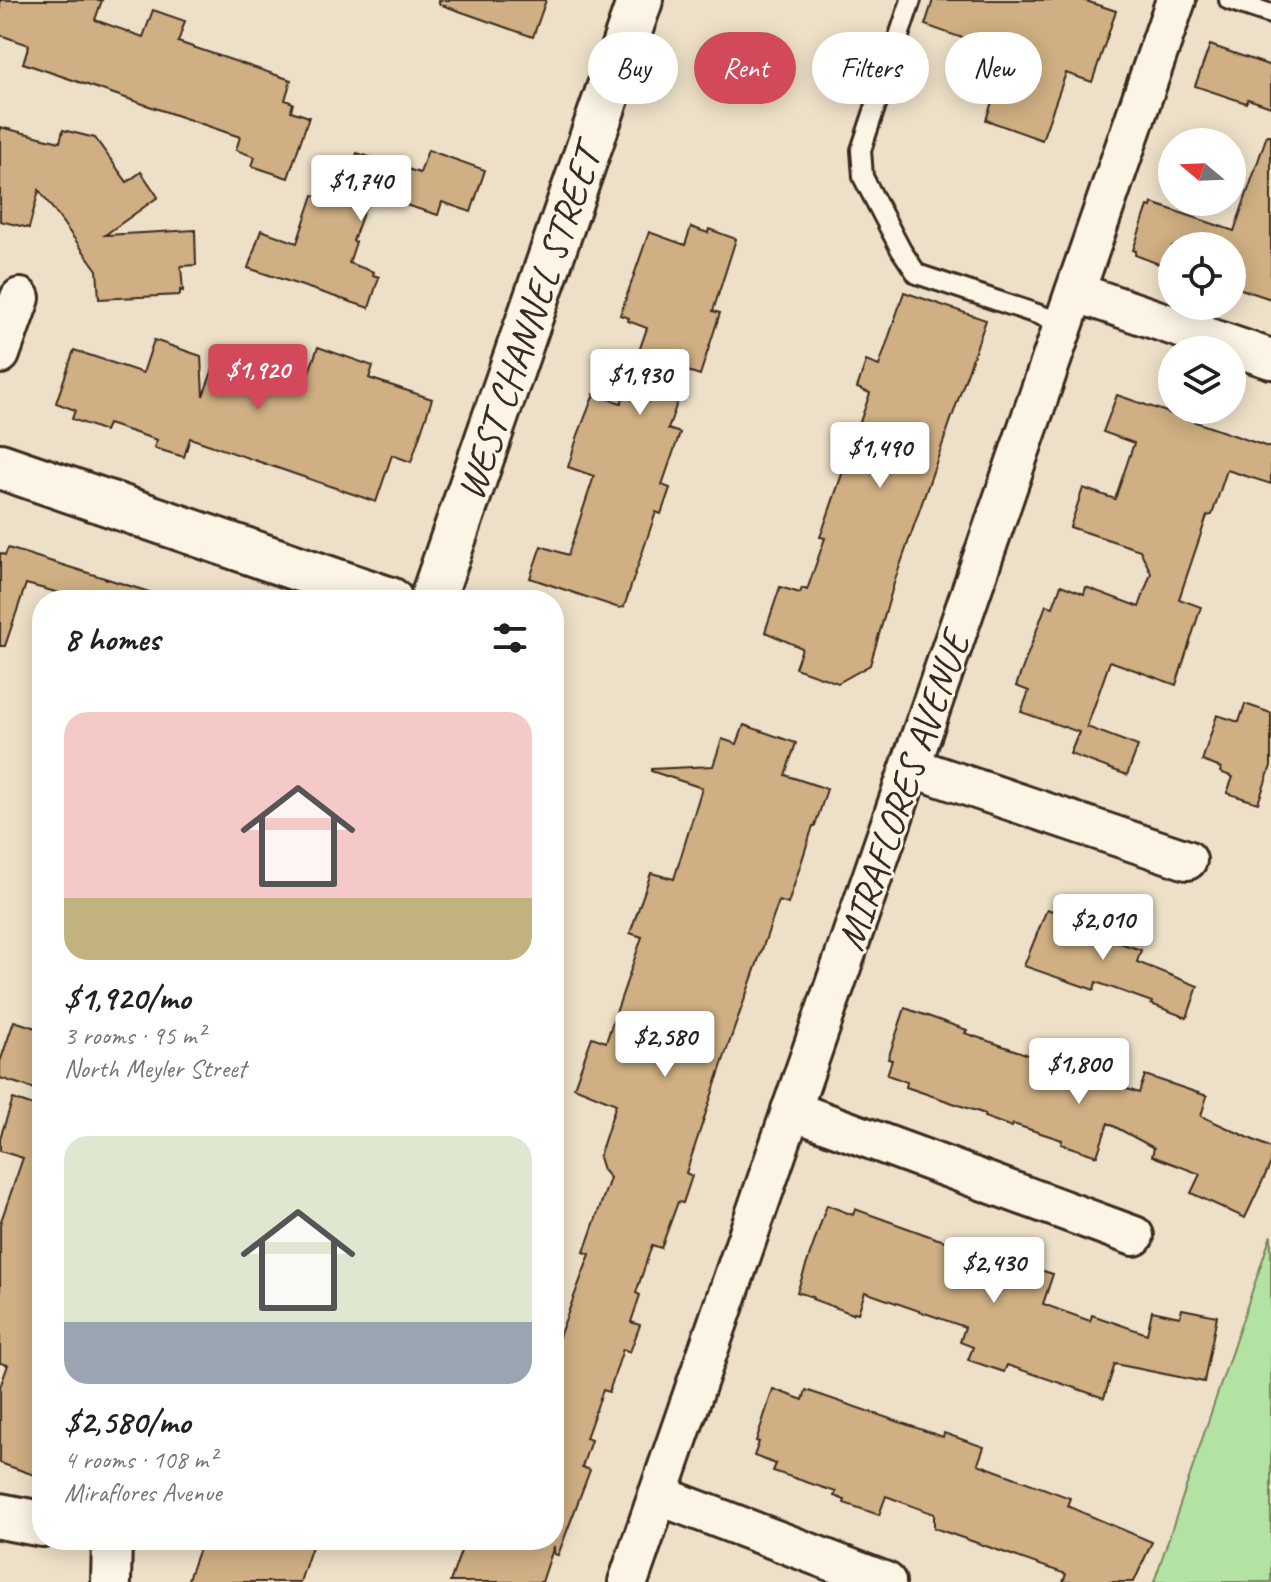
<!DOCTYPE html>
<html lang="en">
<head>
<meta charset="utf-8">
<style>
	body { margin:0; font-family:Caveat,sans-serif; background:#f2f2f2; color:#202124; height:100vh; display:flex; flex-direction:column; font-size:30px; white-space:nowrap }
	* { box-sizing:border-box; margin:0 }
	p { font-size:26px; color:#757577 }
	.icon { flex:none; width:44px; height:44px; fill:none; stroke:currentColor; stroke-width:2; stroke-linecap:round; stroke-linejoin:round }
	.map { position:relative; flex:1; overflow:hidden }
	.drawer { position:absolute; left:32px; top:590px; width:532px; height:960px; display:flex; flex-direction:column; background:#fff; border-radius:32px; box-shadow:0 4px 20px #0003 }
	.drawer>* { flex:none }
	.banner { position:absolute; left:588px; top:32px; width:562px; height:72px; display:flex; gap:16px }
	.needle { width:52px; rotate:289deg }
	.fabs { position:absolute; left:1158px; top:128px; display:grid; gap:16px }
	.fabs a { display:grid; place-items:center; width:88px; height:88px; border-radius:50%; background:#fff; box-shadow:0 4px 20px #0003; font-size:40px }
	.price { position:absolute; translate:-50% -68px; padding:0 18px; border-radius:8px; background:#fff; color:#222; font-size:26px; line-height:52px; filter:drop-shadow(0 2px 4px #0008) }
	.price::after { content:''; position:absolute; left:50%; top:48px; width:24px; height:18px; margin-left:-12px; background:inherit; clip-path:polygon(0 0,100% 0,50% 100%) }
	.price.on { background:#d1495b; color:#fff }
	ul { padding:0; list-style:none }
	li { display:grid; align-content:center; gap:16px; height:424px; padding:0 32px }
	li span { display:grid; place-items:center; height:248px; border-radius:24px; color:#555 }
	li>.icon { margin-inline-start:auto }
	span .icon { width:144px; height:144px; fill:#fffc; stroke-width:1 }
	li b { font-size:34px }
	h2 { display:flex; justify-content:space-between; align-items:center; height:96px; padding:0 32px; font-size:34px }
	.pill { padding:0 28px; border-radius:36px; background:#fff; box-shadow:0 4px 20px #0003; font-size:28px; line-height:72px }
	.pill.on { background:#d1495b; color:#fff }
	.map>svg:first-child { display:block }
</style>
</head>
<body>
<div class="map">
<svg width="1271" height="1582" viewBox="0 0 1271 1582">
	<rect width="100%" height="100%" fill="#eee0c8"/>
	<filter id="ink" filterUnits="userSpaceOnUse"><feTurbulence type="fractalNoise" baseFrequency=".0125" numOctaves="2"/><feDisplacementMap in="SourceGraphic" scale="16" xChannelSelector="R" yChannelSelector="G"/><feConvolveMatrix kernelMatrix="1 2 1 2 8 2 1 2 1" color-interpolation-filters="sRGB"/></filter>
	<g filter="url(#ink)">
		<polygon fill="#b3e3a2" stroke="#778660" stroke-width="2" points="1271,1235 1271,1582 1154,1582"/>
		<g fill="#cfaf83" stroke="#3b2a1e" stroke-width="2">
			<polygon points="0,0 102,0 95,20 143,37 153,10 185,21 178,42 291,80 285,100 293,103 291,111 309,117 288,178 252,166 255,157 236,150 240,137 23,63 29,45 0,35"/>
			<polygon points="439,0 546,0 533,37 439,4"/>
			<polygon points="933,0 1083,0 1116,11 1092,82 1066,73 1042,140 986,120 1008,54 925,25"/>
			<polygon points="1210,45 1271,66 1271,107 1248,99 1246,103 1195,86"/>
			<polygon points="0,127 60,142 63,130 95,138 127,182 141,172 158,197 105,235 195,230 196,265 181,266 183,291 180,290 180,295 99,299 97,270 39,190 29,228 0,221"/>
			<polygon points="1267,135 1271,135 1271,299 1232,286 1232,246 1172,246 1172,269 1135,255 1136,251 1133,250 1148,206 1151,207 1152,203 1234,231"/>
			<polygon points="428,150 485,170 471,212 442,202 438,215 370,194 353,241 356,242 349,263 374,272 373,275 379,277 369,308 248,268 261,230 297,243 313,195 340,204 357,153 420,173"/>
			<polygon points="691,227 708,233 709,229 736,239 713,311 720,313 700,375 688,371 668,429 680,433 662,485 670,488 661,514 656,512 624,607 619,608 530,578 541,546 568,555 594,476 568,467 578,435 594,394 621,403 647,328 628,321 629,318 620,315 649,232 685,245"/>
			<polygon points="904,292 986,320 895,580 870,665 838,683 795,668 802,648 765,632 780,587 800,593 802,588 807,590 825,538 820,537 823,529 870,393 857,388 866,361 879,366"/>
			<polygon points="154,340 201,356 203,396 216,361 240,369 246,351 309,372 318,347 373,366 369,378 432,399 411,462 392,455 376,502 190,438 184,457 154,448 157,440 108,424 105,431 72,419 75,410 56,403 74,350 143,373"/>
			<polygon points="1117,395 1271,448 1271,484 1227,470 1212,515 1207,516 1179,599 1201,607 1176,685 1110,661 1087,727 1138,746 1127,775 1070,754 1079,732 1021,712 1029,691 1016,686 1046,605 1053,607 1061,585 1084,594 1086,587 1139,607 1151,573 1140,550 1070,527 1083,488 1115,499 1134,443 1103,432"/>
			<polygon points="8,548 159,595 158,600 86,600 26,584 5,646 0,646 0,553 5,555"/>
			<polygon points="1245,704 1271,713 1271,766 1258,803 1227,793 1233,777 1220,772 1221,768 1202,761 1217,715 1239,722"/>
			<polygon points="744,725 796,743 785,775 827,789 815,826 813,826 788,904 779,901 725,1055 686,1173 692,1176 683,1203 678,1202 661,1248 652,1245 636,1293 640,1295 631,1322 640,1325 630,1352 623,1349 609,1392 603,1390 586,1438 591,1440 582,1467 590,1470 558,1555 554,1554 554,1546 542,1582 450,1582 465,1540 554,1540 554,1350 590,1254 584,1252 610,1178 603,1170 599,1157 616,1104 574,1087 592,1037 606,1042 642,937 630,933 651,873 674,879 702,788 651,771 651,769 713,766 722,739 737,744"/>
			<polygon points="1047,909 1084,922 1086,914 1116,924 1111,940 1141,950 1137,962 1198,986 1187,1018 1151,1004 1152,1002 1096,982 1094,990 1024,966"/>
			<polygon points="905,1008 967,1030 965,1033 1139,1093 1145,1075 1207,1096 1201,1116 1271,1148 1271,1163 1245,1218 1191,1193 1200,1174 1152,1156 1154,1148 1108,1123 1097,1156 1061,1144 1062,1140 1013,1124 1012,1127 984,1117 985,1114 906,1087 907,1082 887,1075 892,1060 888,1059"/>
			<polygon points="14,1021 42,1030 42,1069 35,1089 0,1078 0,1062"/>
			<polygon points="13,1099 42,1109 42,1461 37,1476 0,1463 0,1387 8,1365 0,1363 0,1224 23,1158 0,1151 0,1138"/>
			<polygon points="827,1205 853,1215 855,1209 935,1238 1053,1274 1043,1304 1090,1321 1092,1315 1147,1334 1152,1311 1180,1317 1182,1309 1217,1316 1204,1382 1115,1364 1104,1398 1007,1365 1004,1372 968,1360 973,1347 960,1342 965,1327 865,1292 858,1313 854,1312 853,1314 812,1299 813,1297 797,1292"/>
			<polygon points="773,1389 803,1400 806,1390 943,1437 944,1433 984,1447 978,1464 1070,1498 1067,1506 1152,1542 1134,1582 1063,1582 1066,1574 934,1528 934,1514 886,1496 879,1515 844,1503 845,1500 834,1496 836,1492 773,1471 776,1464 754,1456 759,1442 756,1441"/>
			<polygon points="202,1540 295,1540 312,1546 300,1582 187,1582"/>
		</g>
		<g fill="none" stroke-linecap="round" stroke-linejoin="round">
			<defs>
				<g id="lane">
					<polyline points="911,0 861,150 863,177 901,250 917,274 1064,323"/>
					<polyline points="1229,0 1271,14"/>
				</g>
				<g id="street">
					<polyline points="1075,292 1271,359"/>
					<polyline points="0,354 20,298"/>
					<polyline points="911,767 1187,860"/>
					<polyline points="791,1110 1134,1236"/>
					<polyline points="658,1495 886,1582"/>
					<polyline points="111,1582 112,1540"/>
					<polyline points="628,1582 1176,0"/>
				</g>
				<g id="secondary">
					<polyline points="0,466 390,600"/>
					<polyline points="432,600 640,0"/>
					<polyline points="0,1516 42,1524"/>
				</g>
			</defs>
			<use href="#lane" stroke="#3b2a1e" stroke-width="24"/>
			<use href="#street" stroke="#3b2a1e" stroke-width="44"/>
			<use href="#secondary" stroke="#3b2a1e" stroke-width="50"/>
			<use href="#lane" stroke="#fcf5e5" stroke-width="18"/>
			<use href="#street" stroke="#fcf5e5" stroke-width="38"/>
			<use href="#secondary" stroke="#fcf5e5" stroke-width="44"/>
		</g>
	</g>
	<g text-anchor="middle" stroke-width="6" stroke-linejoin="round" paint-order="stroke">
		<g font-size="40" fill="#3b2a1e" stroke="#fcf5e5">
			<text transform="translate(528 323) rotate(-71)" y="14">WEST CHANNEL STREET</text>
			<text transform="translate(902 791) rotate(-71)" y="14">MIRAFLORES AVENUE</text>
		</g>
	</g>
</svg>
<div class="fabs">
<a><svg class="needle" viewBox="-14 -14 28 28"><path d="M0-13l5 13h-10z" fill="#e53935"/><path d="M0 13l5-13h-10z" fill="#757577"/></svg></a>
<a><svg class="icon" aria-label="locate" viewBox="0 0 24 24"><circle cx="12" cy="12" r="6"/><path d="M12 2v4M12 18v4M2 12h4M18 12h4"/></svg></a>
<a><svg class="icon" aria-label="layers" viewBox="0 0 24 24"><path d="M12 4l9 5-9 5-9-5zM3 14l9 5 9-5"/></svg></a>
</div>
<b class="price" style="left:361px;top:223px">$1,740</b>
<b class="price on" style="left:258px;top:412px">$1,920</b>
<b class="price" style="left:640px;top:417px">$1,930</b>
<b class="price" style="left:880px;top:490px">$1,490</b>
<b class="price" style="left:1103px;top:962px">$2,010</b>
<b class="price" style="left:665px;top:1079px">$2,580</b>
<b class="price" style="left:1079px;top:1106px">$1,800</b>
<b class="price" style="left:994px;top:1305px">$2,430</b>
<div class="banner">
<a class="pill">Buy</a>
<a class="pill on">Rent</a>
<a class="pill">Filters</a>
<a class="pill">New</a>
</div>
<section class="drawer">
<h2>8 homes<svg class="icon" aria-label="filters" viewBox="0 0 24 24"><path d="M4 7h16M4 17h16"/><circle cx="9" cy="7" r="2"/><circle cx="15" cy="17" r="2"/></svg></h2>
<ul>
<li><span style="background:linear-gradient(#f6c9c9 75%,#c2b280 0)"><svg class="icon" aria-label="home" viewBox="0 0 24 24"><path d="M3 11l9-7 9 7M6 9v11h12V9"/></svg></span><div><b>$1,920/mo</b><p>3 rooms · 95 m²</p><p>North Meyler Street</p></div></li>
<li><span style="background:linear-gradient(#dfe7d0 75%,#9aa5b1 0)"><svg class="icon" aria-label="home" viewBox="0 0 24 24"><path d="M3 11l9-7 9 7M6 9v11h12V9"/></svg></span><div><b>$2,580/mo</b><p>4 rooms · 108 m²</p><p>Miraflores Avenue</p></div></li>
</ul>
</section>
</div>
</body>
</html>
